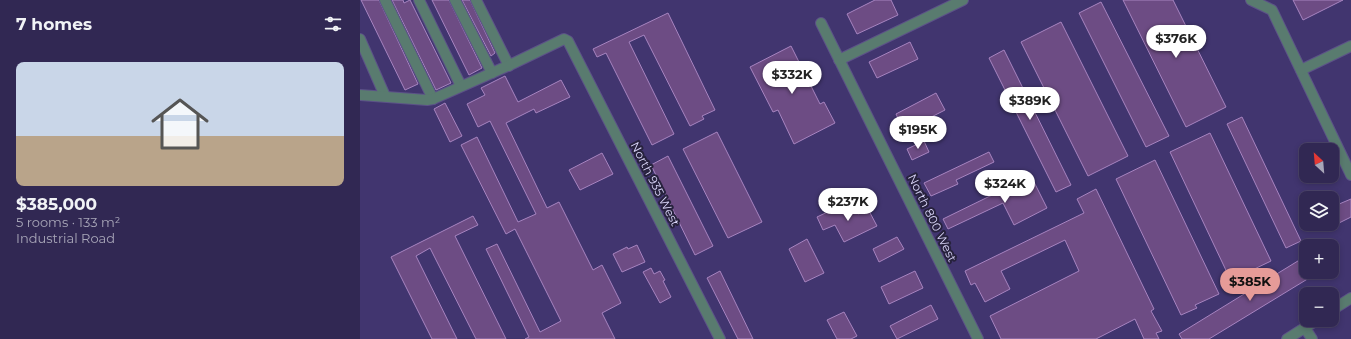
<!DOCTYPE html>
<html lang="en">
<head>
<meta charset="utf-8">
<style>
	body { margin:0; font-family:Montserrat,sans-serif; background:#39305a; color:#f1f3f6; height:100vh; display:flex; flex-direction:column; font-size:15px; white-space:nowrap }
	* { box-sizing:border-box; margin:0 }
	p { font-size:13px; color:#a8a6b8 }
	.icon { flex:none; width:22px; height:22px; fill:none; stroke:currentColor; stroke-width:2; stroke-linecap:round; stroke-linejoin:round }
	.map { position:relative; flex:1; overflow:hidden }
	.panel { display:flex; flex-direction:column; background:#312853; width:360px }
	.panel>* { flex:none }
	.needle { width:26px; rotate:334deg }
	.buttons { position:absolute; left:939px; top:143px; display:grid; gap:8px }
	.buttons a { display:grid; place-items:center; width:40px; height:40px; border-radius:8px; background:#312853; box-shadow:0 2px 6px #0003,0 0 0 1px #4c446a; font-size:20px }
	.price { position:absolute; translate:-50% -34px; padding:0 9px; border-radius:14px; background:#fff; color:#222; font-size:13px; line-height:26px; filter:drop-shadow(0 1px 2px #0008) }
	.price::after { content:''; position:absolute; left:50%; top:24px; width:12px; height:9px; margin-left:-6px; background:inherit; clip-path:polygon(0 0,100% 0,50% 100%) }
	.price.selected { background:#e69b98; color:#111 }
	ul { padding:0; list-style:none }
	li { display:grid; align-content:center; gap:8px; height:212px; padding:0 16px }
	li span { display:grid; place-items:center; height:124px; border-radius:8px; color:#555 }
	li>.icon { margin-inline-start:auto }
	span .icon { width:72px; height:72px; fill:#fffc; stroke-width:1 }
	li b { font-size:17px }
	h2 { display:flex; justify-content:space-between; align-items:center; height:48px; padding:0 16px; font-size:17px }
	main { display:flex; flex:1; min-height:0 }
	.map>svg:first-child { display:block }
</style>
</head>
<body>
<main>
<section class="panel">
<h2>7 homes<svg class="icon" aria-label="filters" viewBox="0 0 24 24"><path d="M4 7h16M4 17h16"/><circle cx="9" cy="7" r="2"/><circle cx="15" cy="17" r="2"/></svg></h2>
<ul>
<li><span style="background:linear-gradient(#c9d6e8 60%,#b9a48a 0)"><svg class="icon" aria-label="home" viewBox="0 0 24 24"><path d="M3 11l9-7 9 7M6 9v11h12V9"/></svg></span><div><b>$385,000</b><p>5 rooms · 133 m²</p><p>Industrial Road</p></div></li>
</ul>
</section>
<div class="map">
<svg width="991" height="339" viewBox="0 0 991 339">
	<rect width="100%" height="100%" fill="#41356f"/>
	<g fill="#6d4c84" stroke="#a784c0">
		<polygon points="1,0 19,0 58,84 45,90"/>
		<polygon points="32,0 43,0 44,3 50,0 91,83 76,90"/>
		<polygon points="72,0 89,0 122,68 109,75"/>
		<polygon points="102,0 110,0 135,53 131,56"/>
		<polygon points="515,0 531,0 538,15 497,34 487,14"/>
		<polygon points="763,0 813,0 866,107 826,127"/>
		<polygon points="933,0 983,0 943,20"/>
		<polygon points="741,2 809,136 786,147 719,13"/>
		<polygon points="308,13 355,110 342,116 344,119 330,126 284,35 269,42 314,134 292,145 246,53 237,57 233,49"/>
		<polygon points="701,22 768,156 728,176 661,42"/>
		<polygon points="550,42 558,59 517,78 509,62"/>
		<polygon points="431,46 460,104 464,102 475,123 434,144 418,110 413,112 390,67"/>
		<polygon points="644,50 711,185 696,192 629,58"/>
		<polygon points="145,76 158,102 201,80 210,97 176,113 174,109 146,123 187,208 199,202 233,270 242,265 261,303 242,313 255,339 165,339 169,337 126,249 137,244 180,332 201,321 155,229 146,234 101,145 117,137 158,222 176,214 130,121 118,127 107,104 125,95 121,88"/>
		<polygon points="576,93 585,110 544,131 536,114"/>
		<polygon points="85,103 102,136 90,142 74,109"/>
		<polygon points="882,117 941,241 926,248 867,124"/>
		<polygon points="357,132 402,222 368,238 323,149"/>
		<polygon points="850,133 911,261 886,273 887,276 872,283 810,152"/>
		<polygon points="564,141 569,152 552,160 547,149"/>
		<polygon points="629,152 634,162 596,180 598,184 571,196 564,183"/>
		<polygon points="242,153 253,174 220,190 209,170"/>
		<polygon points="308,156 353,246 335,255 291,165"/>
		<polygon points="795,160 859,294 835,305 837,308 821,315 756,179"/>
		<polygon points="671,176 687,208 654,225 643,203 588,229 583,219"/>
		<polygon points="736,189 794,309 791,311 802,331 796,333 799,339 784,339 775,319 736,339 641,339 630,316 719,271 705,240 641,271 650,289 625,302 615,283 611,285 605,271 724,213 717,199"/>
		<polygon points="991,199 991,217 975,225 972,217 972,207"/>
		<polygon points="478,207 482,214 495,208 498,214 508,209 517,226 484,242 475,225 463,230 457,217"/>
		<polygon points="113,216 118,225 95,236 146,339 116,339 70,248 56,256 97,339 72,339 31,257"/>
		<polygon points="537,237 544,249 519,262 513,249"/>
		<polygon points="447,239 464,273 445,282 429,249"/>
		<polygon points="277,245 285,262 262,272 253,254 267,247 268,249"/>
		<polygon points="946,256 946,272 959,272 849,339 822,339 819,334"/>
		<polygon points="291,268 294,274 300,271 305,280 303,281 311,297 300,303 283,272"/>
		<polygon points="360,271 393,339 378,339 347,278"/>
		<polygon points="555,271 563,288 529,304 521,287"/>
		<polygon points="571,305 578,319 537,339 530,326"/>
		<polygon points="484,312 497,336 491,339 477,339 467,320"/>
	</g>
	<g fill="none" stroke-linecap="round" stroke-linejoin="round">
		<defs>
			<g id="minor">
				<polyline points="25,0 73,99"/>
				<polyline points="59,0 101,86"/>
				<polyline points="95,0 132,73"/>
				<polyline points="116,0 149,66"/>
				<polyline points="891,0 912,10 991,175"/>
				<polyline points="461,23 618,339"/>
				<polyline points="0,39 25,96"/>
				<polyline points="479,60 603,0"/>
				<polyline points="941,70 991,46"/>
				<polyline points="0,95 67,100 73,99 152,64 204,39 208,41 360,339"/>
				<polyline points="972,310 991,298"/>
				<polyline points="945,328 952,339"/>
				<polyline points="927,339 957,320"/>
			</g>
		</defs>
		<use href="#minor" stroke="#5c5288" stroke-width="12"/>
		<use href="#minor" stroke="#597b6f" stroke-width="10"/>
	</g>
	<g text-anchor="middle" stroke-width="4" stroke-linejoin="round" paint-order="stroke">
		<g font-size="12" fill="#d9d5f8" stroke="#27223d">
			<text transform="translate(295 184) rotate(63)" y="4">North 935 West</text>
			<text transform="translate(572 218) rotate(64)" y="4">North 800 West</text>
		</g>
	</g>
</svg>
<div class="buttons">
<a><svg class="needle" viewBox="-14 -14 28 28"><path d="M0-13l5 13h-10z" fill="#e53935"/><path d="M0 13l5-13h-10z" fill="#a8a6b8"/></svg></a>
<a><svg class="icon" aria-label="layers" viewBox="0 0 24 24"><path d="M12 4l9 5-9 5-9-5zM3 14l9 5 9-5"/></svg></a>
<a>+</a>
<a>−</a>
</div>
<b class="price" style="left:816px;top:59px">$376K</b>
<b class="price" style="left:432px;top:95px">$332K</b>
<b class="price" style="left:670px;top:121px">$389K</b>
<b class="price" style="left:558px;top:150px">$195K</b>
<b class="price" style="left:645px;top:204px">$324K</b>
<b class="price" style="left:488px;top:222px">$237K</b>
<b class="price selected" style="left:890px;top:302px">$385K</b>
</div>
</main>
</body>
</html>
